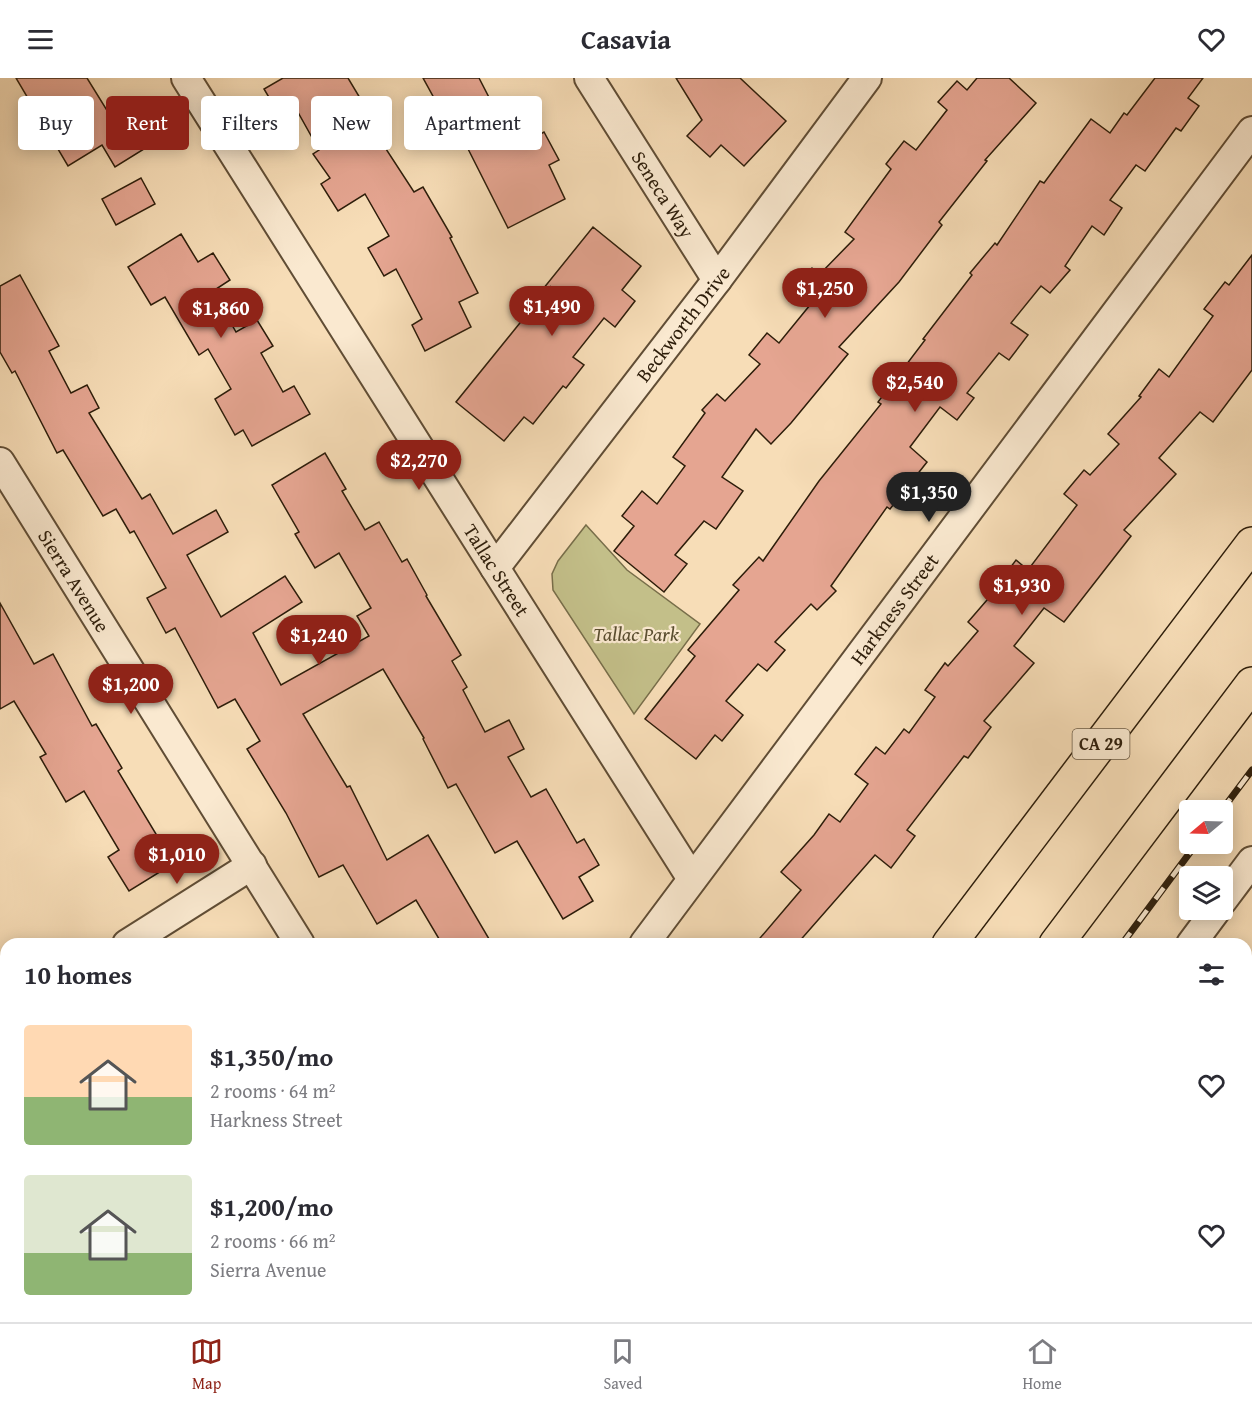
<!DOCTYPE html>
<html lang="en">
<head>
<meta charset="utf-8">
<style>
	body { margin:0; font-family:"Gentium Book Plus",serif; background:#f7f7f7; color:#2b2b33; height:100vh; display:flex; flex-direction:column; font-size:22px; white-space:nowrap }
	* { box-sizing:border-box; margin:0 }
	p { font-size:20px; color:#7c7c81 }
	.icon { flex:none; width:33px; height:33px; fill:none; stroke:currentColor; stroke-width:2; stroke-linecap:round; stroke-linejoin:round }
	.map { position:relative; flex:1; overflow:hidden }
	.details { position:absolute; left:0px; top:860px; width:1252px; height:386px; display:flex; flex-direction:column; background:#fff; border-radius:18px 18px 0 0; box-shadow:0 3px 15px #0003 }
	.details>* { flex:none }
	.top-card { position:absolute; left:18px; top:18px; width:600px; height:54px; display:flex; gap:12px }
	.needle { width:39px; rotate:251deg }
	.tools { position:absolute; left:1179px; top:722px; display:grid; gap:12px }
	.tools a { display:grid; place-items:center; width:54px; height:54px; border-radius:6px; background:#fff; box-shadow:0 3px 15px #0003; font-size:30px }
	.price { position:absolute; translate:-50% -51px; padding:0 14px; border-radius:21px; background:#8f2418; color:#fff; font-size:20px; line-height:39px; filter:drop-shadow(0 2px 3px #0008) }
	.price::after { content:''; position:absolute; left:50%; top:36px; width:18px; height:14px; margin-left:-9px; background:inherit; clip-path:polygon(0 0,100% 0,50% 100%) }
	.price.selected { background:#222; color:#fff }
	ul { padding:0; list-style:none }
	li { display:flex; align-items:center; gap:18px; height:150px; padding:0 24px }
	li span { display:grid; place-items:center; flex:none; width:168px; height:120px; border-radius:6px; color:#555 }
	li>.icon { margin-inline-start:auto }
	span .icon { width:72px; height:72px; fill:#fffc; stroke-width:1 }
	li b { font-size:26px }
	h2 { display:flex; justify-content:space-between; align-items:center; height:72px; padding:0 24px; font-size:26px }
	.pill { padding:0 21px; border-radius:6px; background:#fff; box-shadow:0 3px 15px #0003; font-size:21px; line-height:54px }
	.pill.selected { background:#8f2418; color:#fff }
	header { display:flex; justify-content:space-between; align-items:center; height:78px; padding:0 24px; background:#fff; font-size:27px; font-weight:700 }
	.tabs { display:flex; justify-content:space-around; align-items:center; height:84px; border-top:2px solid #e1e1e2; background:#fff; font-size:16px; color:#7c7c81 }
	.tabs a { display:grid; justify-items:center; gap:3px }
	.tabs .selected { color:#8f2418 }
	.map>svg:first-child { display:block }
</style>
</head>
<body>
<header><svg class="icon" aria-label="menu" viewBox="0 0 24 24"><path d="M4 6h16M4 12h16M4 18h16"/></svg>Casavia<svg class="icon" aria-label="heart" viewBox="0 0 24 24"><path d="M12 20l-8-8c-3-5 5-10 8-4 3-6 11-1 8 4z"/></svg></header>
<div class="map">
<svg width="1252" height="1244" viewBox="0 0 1252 1244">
	<rect width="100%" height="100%" fill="#f7ddb7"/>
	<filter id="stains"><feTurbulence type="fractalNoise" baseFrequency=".00333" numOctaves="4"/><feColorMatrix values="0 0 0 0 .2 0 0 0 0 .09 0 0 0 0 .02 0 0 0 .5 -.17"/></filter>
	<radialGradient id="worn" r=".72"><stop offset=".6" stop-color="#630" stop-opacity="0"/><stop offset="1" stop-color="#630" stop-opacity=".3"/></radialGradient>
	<polygon fill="#c3bf89" stroke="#786e4a" stroke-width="1.5" points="586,447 627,492 700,546 634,636 553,512 552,496 558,483"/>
	<g fill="#e5a591" stroke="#2d1d0a" stroke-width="1.5">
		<polygon points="16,0 87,0 116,47 126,41 144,71 115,89 102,67 68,88"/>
		<polygon points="283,0 348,0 363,25 358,28 414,114 423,109 452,159 450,160 478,215 459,224 471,249 425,273 412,247 422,241 396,191 384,198 368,170 389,158 365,116 338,133 321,106 330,100 313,76 319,72 295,29 280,38 264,11"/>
		<polygon points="423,0 479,0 495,31 516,20 537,58 544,54 559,82 549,87 565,121 508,150 461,57 456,60"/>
		<polygon points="676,0 740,0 786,43 744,88 721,67 710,79 687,58 702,42"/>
		<polygon points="977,0 1009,0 1036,25 985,82 987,83 939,144 942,147 899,204 839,269 848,276 791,345 771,366 756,351 722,399 743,413 716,451 704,443 675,477 687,486 664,514 614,473 634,448 622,438 642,413 657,426 685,388 673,379 705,335 702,332 717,316 725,323 760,286 749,277 767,255 779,265 810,227 792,211 812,190 819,197 854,161 845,154 891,91 886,86 904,63 916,72 947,32 938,24 957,3 967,12"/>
		<polygon points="1155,0 1203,0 1188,20 1199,28 1181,53 1176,50 1145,93 1136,87 1110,122 1122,130 1104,157 1092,148 1065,188 1070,192 1050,215 1041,208 1011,245 1028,257 1009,282 999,275 967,315 974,320 957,342 940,329 910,369 927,384 890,431 887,429 831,508 836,513 817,532 811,526 775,564 785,572 767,593 758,586 726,623 743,637 722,663 715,657 696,681 645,641 695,578 688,572 739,512 733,507 759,479 763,483 819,403 881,326 878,324 925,262 923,261 972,197 970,195 995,165 997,167 1040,103 1044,105 1091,41 1110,55 1124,35 1127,37"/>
		<polygon points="141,100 155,126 116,147 102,121"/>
		<polygon points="593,149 641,188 622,212 635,223 615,249 604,240 573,279 584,287 566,310 563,308 533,346 524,339 504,363 456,324 549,209 543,211"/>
		<polygon points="181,156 198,184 213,175 230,202 213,213 236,254 257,242 273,268 261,275 283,314 294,308 310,336 252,368 243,352 235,357 215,321 231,311 208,271 199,277 165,219 151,227 128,189"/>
		<polygon points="1252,177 1252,292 1213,344 1200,334 1159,380 1176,396 1124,452 1131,458 1064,544 1044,530 1014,568 1034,585 984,643 991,649 968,680 964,678 907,752 915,758 891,790 875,777 797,866 755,866 801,812 781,794 814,757 829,736 840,744 868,706 855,696 876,669 885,676 904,651 909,655 935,619 925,612 945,585 948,588 978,553 968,544 1000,507 998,506 1016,482 1028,492 1077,427 1064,416 1084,392 1090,397 1119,366 1108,356 1141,319 1139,318 1159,291 1169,299 1213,238 1204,231 1225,204 1229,207"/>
		<polygon points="20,197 59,268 49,273 71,315 87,307 99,330 89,335 142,421 150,416 173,456 216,432 228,454 187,477 221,539 285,498 302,524 253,555 281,607 369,558 357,538 371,530 339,475 315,490 295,456 299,454 272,407 325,375 346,411 342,413 365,452 379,444 402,484 407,481 427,517 426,518 461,577 452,583 467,609 463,612 485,654 509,642 524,671 508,679 531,719 546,711 577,765 584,761 599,787 579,799 593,823 563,841 517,763 495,775 456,706 448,710 423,661 424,660 383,591 303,636 347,709 350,708 387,782 428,757 492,866 442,866 416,822 377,846 343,787 319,799 286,735 247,671 260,663 235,621 218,630 175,550 166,555 147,520 166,510 134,453 130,455 116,431 103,438 63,372 57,375 15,293 12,295 0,274 0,208"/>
		<polygon points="0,525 34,586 53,576 92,648 96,646 122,690 118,693 159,761 148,767 163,792 129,813 108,779 119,772 84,713 66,724 40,679 46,676 14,623 0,631"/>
	</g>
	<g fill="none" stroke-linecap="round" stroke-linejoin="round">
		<defs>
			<g id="minor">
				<path id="s1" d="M186,0l309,490 197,311"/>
				<path id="s2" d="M589,0l128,202"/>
				<path id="s3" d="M0,384l300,482"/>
				<path id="s4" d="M495,490l222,-288 150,-202"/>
				<polyline points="1222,823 1252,783"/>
				<polyline points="127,866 252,787"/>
				<path id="s5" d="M644,866l608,-813"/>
				<polyline points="1191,866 1217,831"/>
				<polyline points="0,945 6,941"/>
				<polyline points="1246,1174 1252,1168"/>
				<polyline points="1034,1239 1041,1244"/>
				<polyline points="458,1244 466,1239"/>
				<polyline points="912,1244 916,1239"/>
				<polyline points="1191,1244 1195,1239"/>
			</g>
			<g id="highway">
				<polyline points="949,866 1252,466"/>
				<polyline points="1056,866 1252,606"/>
				<polyline points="534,1244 535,1244"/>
				<polyline points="638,1244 645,1239"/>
				<polyline points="772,1244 776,1239"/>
			</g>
		</defs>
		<use href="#minor" stroke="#604d35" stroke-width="32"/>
		<use href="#highway" stroke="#2d1d0a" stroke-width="36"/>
		<use href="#minor" stroke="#fae9d0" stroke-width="28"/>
		<use href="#highway" stroke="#f7ddb7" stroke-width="33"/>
		<defs>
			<g id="rail">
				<polyline points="1222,732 1252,692"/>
				<polyline points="1122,866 1197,765"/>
				<polyline points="838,1244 842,1239"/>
			</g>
		</defs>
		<use href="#rail" stroke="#2d1d0a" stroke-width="7"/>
		<use href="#rail" stroke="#fae9d0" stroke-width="4.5" stroke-dasharray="14" stroke-linecap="butt"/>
	</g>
	<g text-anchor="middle" stroke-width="4.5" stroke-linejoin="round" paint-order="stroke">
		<rect fill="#fae9d0" stroke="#6a5a45" stroke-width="1.5" x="1072.5" y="651" width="57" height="30" rx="4.5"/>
		<g font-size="18" font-weight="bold" fill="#2d1d0a">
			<text x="1101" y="672">CA 29</text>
		</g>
		<g font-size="20" fill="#2d1d0a" stroke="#fae9d0">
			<text dy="7" stroke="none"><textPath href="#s2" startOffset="138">Seneca Way</textPath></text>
			<text dy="7" stroke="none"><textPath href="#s4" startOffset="308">Beckworth Drive</textPath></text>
			<text dy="7" stroke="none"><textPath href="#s1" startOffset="582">Tallac Street</textPath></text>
			<text dy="7" stroke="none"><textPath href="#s3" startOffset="140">Sierra Avenue</textPath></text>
			<text dy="7" stroke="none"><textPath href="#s5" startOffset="418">Harkness Street</textPath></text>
		</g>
		<g font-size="20" font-style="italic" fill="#5a4e30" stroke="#fae9d0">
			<text x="636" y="563">Tallac Park</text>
		</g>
	</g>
	<rect width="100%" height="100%" filter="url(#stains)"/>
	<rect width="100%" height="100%" fill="url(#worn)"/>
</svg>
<div class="tools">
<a><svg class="needle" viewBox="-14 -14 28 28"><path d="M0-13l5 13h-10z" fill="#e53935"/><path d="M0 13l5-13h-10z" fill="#7c7c81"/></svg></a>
<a><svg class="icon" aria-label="layers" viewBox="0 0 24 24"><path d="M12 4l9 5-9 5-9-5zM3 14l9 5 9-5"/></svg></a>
</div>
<b class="price" style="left:825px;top:241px">$1,250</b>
<b class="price" style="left:552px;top:259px">$1,490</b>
<b class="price" style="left:221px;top:261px">$1,860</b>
<b class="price" style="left:915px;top:335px">$2,540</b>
<b class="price" style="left:419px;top:413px">$2,270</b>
<b class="price selected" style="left:929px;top:445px">$1,350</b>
<b class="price" style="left:1022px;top:538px">$1,930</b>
<b class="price" style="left:319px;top:588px">$1,240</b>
<b class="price" style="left:131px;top:637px">$1,200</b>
<b class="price" style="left:177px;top:807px">$1,010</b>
<div class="top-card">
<a class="pill">Buy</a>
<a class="pill selected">Rent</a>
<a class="pill">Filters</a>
<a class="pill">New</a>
<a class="pill">Apartment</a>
</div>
<section class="details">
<h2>10 homes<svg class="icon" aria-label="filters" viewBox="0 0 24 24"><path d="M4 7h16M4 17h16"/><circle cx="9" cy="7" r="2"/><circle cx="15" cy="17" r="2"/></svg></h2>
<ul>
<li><span style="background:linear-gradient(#ffd9b3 60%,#8fb573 0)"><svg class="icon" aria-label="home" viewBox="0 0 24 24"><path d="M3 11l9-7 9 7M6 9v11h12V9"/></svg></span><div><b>$1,350/mo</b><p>2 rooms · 64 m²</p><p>Harkness Street</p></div><svg class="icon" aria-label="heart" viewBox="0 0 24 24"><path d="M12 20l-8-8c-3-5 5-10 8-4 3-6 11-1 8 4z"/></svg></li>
<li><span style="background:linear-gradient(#dfe7d0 65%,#8fb573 0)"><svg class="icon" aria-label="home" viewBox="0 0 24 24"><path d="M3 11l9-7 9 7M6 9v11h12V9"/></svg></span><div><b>$1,200/mo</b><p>2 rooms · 66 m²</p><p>Sierra Avenue</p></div><svg class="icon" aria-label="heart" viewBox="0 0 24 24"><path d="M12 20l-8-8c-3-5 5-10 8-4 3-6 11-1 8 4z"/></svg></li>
</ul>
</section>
</div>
<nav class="tabs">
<a class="selected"><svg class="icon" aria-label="map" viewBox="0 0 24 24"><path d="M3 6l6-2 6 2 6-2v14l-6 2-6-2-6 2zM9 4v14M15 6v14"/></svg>Map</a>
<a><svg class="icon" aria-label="saved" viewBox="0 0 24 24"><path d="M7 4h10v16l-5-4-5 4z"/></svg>Saved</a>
<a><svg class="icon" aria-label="home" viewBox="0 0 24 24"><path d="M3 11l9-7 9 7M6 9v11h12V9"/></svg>Home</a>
</nav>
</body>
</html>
